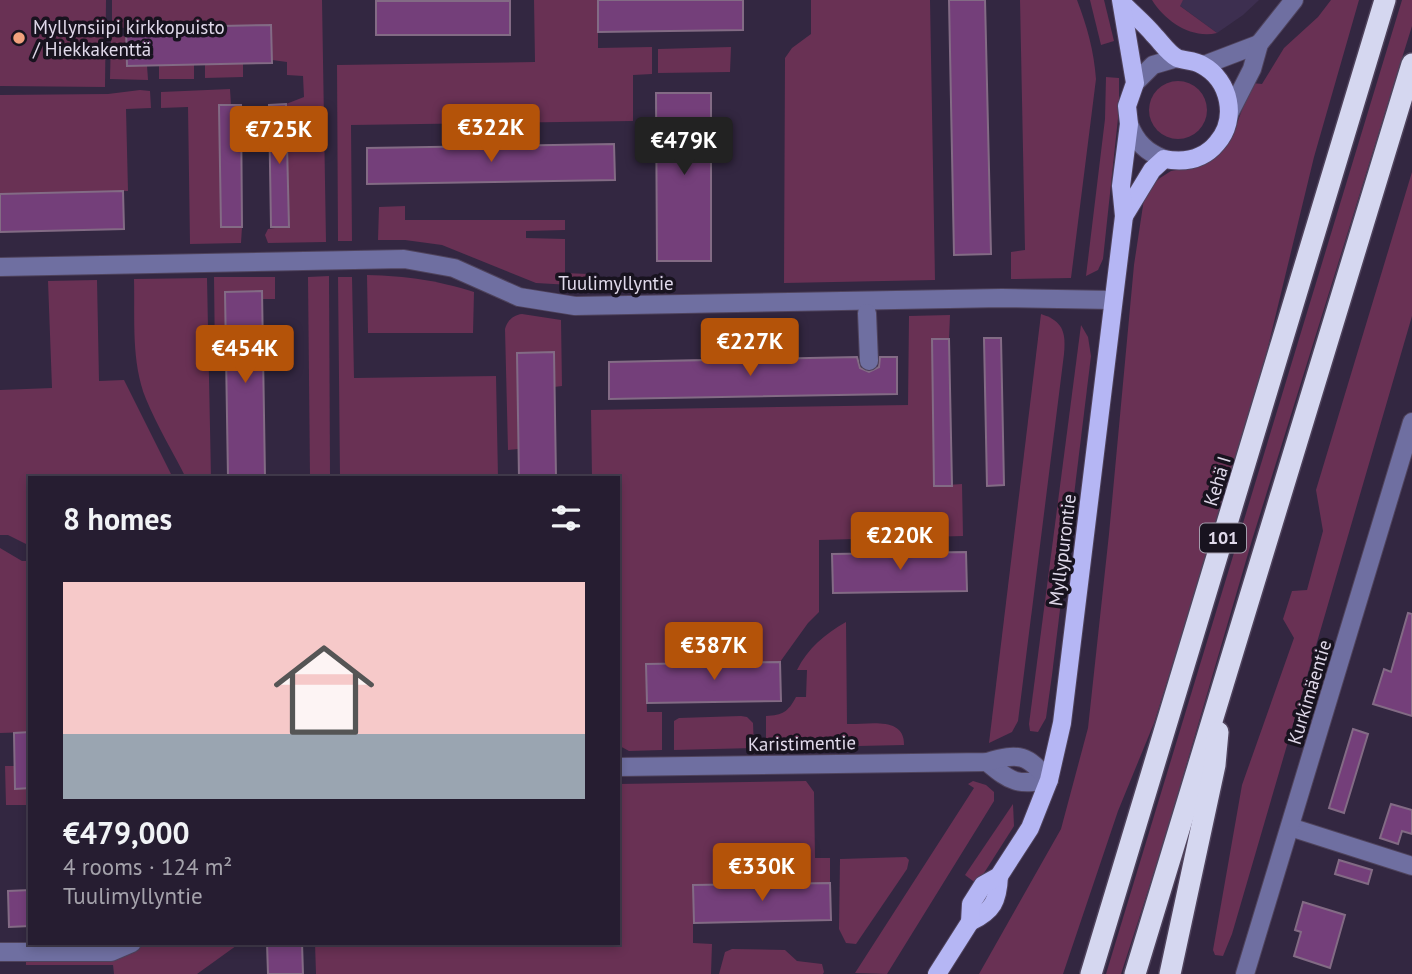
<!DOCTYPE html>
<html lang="en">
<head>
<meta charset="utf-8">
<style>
	body { margin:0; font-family:"PT Sans",sans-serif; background:#322a3d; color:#f1f3f6; height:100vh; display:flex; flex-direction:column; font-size:26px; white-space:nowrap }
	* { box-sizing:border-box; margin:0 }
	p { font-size:23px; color:#a4a2ab }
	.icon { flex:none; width:38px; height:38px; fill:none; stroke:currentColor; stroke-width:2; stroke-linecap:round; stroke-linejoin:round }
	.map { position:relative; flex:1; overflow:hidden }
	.drawer { position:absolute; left:28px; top:476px; width:592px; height:469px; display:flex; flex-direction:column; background:#261d31; border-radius:0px; box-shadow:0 4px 10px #0003,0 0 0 2px #423b4d }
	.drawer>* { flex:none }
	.price { position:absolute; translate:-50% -60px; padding:0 16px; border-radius:7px; background:#b45309; color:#fff; font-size:23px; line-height:46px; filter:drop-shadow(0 2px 4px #0008) }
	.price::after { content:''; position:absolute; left:50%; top:42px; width:21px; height:16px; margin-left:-10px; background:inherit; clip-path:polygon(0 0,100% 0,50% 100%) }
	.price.active { background:#222; color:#fff }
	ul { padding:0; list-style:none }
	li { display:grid; align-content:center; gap:14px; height:371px; padding:0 35px }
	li+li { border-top:2px solid #423b4d }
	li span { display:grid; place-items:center; height:217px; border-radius:0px; color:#555 }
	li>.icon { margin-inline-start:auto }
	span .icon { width:126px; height:126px; fill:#fffc; stroke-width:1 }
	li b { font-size:30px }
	h2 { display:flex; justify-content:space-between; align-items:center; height:84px; padding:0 35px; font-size:30px }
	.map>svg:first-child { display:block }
</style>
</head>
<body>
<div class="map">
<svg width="1412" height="974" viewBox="0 0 1412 974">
	<rect width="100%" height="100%" fill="#332741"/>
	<polygon fill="#3d2f50" points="1183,0 1259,0 1243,15 1217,33 1179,5"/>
	<g fill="#693154">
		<polygon points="0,0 106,0 105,87 0,86"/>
		<polygon points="112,0 322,0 326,242 268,243 265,235 268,229 289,226 286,104 304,97 303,76 287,75 287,62 272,60 271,25 112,28"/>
		<polygon points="534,0 598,0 598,48 652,47 652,74 633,75 633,121 351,125 352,241 338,241 337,65 535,62"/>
		<polygon points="811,0 930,0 935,280 784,283 785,58 792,48 811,34"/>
		<path d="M1020,0h57c10,26 17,51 19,79l-25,199 -60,1v-27l14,-2z"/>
		<polygon points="1090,0 1104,0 1114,41 1101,45"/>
		<path d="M1152,0h31l-3,6 37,27c-26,6 -52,-12 -65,-33z"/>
		<polygon points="1331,0 1359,0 1314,157 1267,351 1219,517 1154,723 1118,811 1063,974 979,974 1061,829 1088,728 1109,534 1134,265 1144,199 1151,186 1160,178 1171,171 1203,165 1223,150 1236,126 1252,83 1262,84 1284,48 1318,17"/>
		<polygon points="1402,0 1412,0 1412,26 1252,540 1165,838 1121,974 1106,974"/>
		<polygon points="126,36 147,65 148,80 110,79 111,37"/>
		<polygon points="731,47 730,72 658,73 658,49"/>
		<polygon points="243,63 243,77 205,78 205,64"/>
		<polygon points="194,64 194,79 159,79 159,65"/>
		<polygon points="1106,77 1119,78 1119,109 1103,259 1098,270 1086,276 1105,119"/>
		<circle cx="1178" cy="110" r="29"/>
		<polygon points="230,89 231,105 219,105 221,227 242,227 241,243 190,244 188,107 161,108 161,92"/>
		<polygon points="140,90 150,91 151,108 126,109 128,191 0,194 0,95 108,94"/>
		<polygon points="1412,172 1412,316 1232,934 1223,956 1215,955 1213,950 1242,785 1294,638 1283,619 1292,591 1307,590 1323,531 1316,490"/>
		<polygon points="405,206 405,220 565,220 565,230 526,231 526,238 565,239 565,273 588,274 588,286 536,283 442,245 405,240 378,240 379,207"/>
		<path d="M367,275c41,1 68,5 107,17l-1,41h-105z"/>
		<polygon points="329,276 330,478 310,478 308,277"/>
		<polygon points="214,277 275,277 275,299 262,299 262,291 227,360 215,360"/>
		<polygon points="338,277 352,277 354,378 496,376 498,478 340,478"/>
		<path d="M207,278l4,200h-25c-13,-26 -29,-52 -40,-79 -15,-37 -11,-80 -12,-120z"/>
		<polygon points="97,280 99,381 124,380 173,478 30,478 30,546 8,535 0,535 0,390 52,388 48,281"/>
		<path d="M522,314l39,6 1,66 -8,1v-34h-37l1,96 -10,1 -3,-121c2,-8 8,-14 17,-15z"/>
		<path d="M1041,314c22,7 25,18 23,40l-46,367 -6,11 -23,11z"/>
		<polygon points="950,315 949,339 932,339 934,486 962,484 963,536 819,540 819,612 808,623 780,662 646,664 647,712 662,712 662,750 629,751 618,745 618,478 592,478 591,410 908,405 909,316"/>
		<polygon points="1081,325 1088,337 1091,356 1052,675 1046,718 1038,732 1030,731 1029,724"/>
		<polygon points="0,548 22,561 30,561 30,732 0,733"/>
		<path d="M846,622l1,102c19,1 58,-9 57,21l-138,3v-32c17,-1 22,-4 30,-19h10l1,-27h-10c11,-22 28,-36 49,-48z"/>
		<polygon points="741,716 747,717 753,723 754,748 674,750 674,721 679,718"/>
		<polygon points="5,766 15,766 15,789 30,788 30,805 6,805"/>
		<polygon points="806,781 814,792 815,858 830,858 830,883 693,885 693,943 712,944 711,974 316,974 315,943 618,943 618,784"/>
		<polygon points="973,781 986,785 994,792 994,801 887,974 855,973 974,788 968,784"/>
		<polygon points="1013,804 1014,826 977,884 965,875"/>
		<polygon points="906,857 909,860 907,869 856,944 846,943 839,929 840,859"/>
		<polygon points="140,943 240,943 197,974 114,974 113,965 26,965 26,957"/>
		<polygon points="732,949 785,950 797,961 822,964 824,972 823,974 719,974 725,952"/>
	</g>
	<g fill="#743f7a" stroke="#836b85" stroke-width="2">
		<polygon points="598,0 743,0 743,30 598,32"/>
		<polygon points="949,0 985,0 991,254 954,255"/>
		<rect x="376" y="1" width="134" height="34"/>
		<polygon points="271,25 272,63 127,66 126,28"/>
		<polygon points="656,93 711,93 711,261 657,261"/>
		<polygon points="286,104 289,227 271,227 269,105"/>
		<polygon points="219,105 241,105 242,227 221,227"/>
		<polygon points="614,144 615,180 367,184 367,148"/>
		<polygon points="123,191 124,229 0,232 0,194"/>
		<polygon points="262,291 265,478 228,478 225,292"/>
		<polygon points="984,338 1001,338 1004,485 987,486"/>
		<polygon points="932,339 949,339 952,486 934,486"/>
		<polygon points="554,352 556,478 519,478 517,353"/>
		<polygon points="857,357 860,368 869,372 879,367 880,357 897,357 897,394 609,399 609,362"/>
		<polygon points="966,552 967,591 833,593 832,554"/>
		<polygon points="1408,613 1412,614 1412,716 1373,704 1384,669 1391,672"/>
		<polygon points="780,662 781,701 647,703 646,664"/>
		<polygon points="1353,729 1368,734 1344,813 1329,808"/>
		<polygon points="30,732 30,788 15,789 14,733"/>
		<polygon points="1391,804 1412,810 1412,834 1402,831 1398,844 1380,838"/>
		<polygon points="1339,860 1372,870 1368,884 1335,874"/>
		<polygon points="830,883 831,920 694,923 693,885"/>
		<polygon points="30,890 30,926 9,927 8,891"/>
		<polygon points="1303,902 1345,915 1330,968 1294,956 1301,932 1295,930"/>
		<polygon points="267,943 302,943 303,974 268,974"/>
	</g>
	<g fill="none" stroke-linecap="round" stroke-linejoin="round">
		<defs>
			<g id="minor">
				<polyline points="1204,65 1259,44"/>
				<polyline points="1135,83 1153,65 1177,58"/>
				<polyline points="1229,114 1252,69 1259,44 1294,0"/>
				<path d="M1129,124c7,18 17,28 35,35"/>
				<polyline points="0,267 404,259 454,268 519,297 575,306 1002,298 1113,300"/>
				<polyline points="867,313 869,361"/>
				<path d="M987,762c25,21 30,23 62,18"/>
				<path d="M618,767l369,-5c33,-10 40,-7 62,18"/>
				<polyline points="1290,827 1412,866"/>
				<polyline points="0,952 111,952 132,943"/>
				<polyline points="1245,974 1412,422"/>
			</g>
			<g id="major">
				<path d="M1124,5c10,10 21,19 30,30 7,7 14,18 23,23 7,3 17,2 25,7 28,15 36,54 15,78 -13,16 -32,20 -53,16l-12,11 -28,46"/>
				<path d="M970,922c23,-11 28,-21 29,-46"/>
				<polyline points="937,974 970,922 971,904 983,885 999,876 1030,828 1049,780 1062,723 1124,216 1121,186 1129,124 1127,106 1135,83 1121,0"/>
			</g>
			<g id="highway">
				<polyline points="1091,974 1385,0"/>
				<polyline points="1135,974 1412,64"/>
				<polyline points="1170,974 1215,765 1218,732"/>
			</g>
		</defs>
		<use href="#minor" stroke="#4f435c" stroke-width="20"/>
		<use href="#major" stroke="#4f435c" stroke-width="20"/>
		<use href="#highway" stroke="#4f435c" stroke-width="24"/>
		<use href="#minor" stroke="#6f6fa1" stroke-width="18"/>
		<use href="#major" stroke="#b5b6f4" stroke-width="18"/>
		<use href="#highway" stroke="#d5d7f0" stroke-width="21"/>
	</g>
	<circle fill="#f1a17d" stroke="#18131f" stroke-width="2.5" cx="19" cy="38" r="7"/>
	<g text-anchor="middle" stroke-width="7" stroke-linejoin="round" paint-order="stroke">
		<rect fill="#18131f" stroke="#a49ead" stroke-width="2" x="1200" y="523.5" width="46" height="29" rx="5"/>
		<g font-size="18" font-weight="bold" fill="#e0d9ea">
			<text x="1223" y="544">101</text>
		</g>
		<g font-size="19" fill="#e0d9ea" stroke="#18131f" text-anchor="start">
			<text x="33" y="34">Myllynsiipi kirkkopuisto<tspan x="33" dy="22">/ Hiekkakenttä</tspan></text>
		</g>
		<g font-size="19" fill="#e0d9ea" stroke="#18131f">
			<text x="616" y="290">Tuulimyllyntie</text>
			<text transform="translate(1217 481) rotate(-73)" y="7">Kehä I</text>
			<text transform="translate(1062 550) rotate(-83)" y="7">Myllypurontie</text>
			<text transform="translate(1309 692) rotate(-73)" y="7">Kurkimäentie</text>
			<text transform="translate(802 743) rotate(-1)" y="7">Karistimentie</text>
		</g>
	</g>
</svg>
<b class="price" style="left:491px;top:164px">€322K</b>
<b class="price" style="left:279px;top:166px">€725K</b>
<b class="price active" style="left:684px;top:177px">€479K</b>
<b class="price" style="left:750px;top:378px">€227K</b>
<b class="price" style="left:245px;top:385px">€454K</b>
<b class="price" style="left:900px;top:572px">€220K</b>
<b class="price" style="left:714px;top:682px">€387K</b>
<b class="price" style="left:762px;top:903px">€330K</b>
<section class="drawer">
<h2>8 homes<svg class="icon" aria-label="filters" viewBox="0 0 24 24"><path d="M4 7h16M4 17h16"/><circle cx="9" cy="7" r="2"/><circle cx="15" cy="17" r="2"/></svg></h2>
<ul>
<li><span style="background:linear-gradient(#f6c9c9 70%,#9aa5b1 0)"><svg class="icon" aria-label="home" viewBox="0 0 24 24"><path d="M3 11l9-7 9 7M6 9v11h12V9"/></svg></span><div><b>€479,000</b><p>4 rooms · 124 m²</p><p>Tuulimyllyntie</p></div></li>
</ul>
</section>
</div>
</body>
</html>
